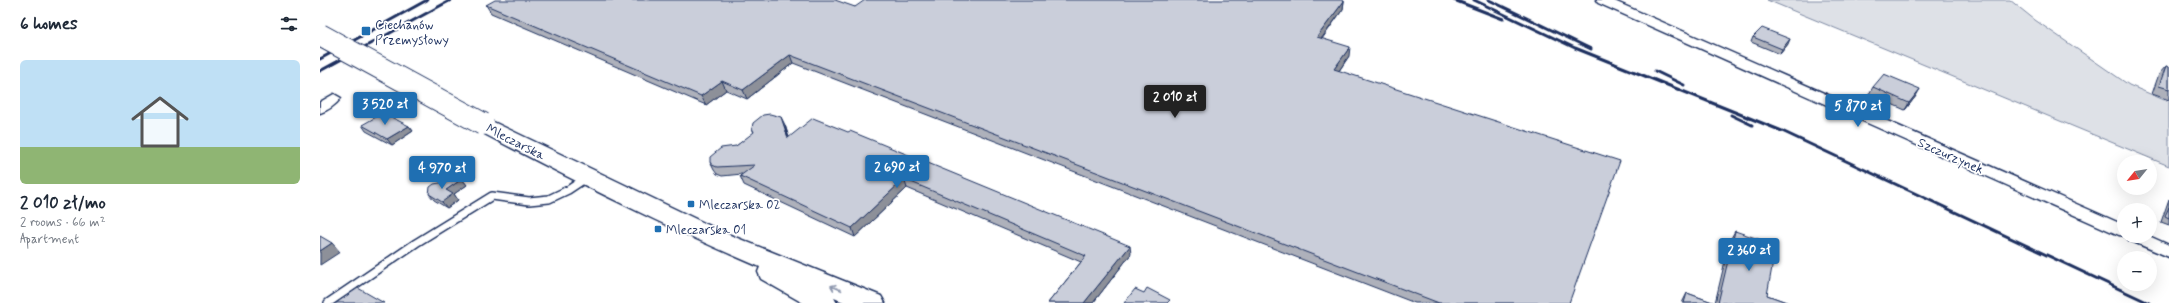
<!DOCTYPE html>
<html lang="en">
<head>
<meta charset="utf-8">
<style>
	body { margin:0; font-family:Mynerve,sans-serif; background:#f2f2f3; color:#1f2937; height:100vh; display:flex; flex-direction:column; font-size:15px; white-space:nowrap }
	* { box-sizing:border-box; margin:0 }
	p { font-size:13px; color:#747a83 }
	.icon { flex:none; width:22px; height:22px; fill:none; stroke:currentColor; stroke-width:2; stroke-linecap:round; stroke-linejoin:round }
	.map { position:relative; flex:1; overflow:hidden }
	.sheet { display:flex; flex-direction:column; background:#fff; width:320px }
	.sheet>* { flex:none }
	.needle { width:26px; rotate:240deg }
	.buttons { position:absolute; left:1797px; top:155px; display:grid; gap:8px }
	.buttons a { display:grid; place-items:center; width:40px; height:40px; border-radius:50%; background:#fff; box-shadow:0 4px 16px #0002; font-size:20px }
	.price { position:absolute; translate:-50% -34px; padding:0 9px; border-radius:4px; background:#1f6fb2; color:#fff; font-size:13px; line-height:26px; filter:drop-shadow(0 1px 2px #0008) }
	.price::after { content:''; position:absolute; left:50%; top:24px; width:12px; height:9px; margin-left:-6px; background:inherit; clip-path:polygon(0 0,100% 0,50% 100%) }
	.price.active { background:#222; color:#fff }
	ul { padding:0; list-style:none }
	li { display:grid; align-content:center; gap:8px; height:212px; padding:0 20px }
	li+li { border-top:1px solid #e0e1e3 }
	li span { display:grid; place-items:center; height:124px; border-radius:6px; color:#555 }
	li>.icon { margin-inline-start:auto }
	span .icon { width:72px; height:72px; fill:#fffc; stroke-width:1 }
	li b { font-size:17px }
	h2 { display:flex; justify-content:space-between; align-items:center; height:48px; padding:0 20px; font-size:17px }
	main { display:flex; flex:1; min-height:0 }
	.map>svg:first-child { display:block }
</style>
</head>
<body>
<main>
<section class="sheet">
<h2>6 homes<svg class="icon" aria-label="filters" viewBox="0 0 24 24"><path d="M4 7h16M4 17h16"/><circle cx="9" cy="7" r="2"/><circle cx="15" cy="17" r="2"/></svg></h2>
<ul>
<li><span style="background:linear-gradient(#bfe0f5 70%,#8fb573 0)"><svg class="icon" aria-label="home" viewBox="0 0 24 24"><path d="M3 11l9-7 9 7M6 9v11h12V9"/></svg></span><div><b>2 010 zł/mo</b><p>2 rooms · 66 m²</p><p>Apartment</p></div></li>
</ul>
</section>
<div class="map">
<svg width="1849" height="303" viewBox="0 0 1849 303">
	<rect width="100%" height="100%" fill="#fff"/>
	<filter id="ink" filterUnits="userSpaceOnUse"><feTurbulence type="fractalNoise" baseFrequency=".025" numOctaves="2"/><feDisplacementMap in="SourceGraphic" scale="8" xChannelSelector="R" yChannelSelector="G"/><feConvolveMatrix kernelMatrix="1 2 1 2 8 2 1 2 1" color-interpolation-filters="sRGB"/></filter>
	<g filter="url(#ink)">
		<polygon fill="#dee1e7" stroke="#7c88a2" points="1447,0 1690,0 1715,20 1809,85 1849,102 1849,166"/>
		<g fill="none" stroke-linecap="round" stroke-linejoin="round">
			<defs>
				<polyline id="service" points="8,303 96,243 172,196 209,201 229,199 248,190 266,178"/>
				<g id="minor">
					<polygon points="1276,0 1292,0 1804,225 1804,236 1806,236 1799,235 1278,3"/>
					<path d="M14,94l7,4c-5,7 -14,13 -21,15v-11z"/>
					<polygon points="1806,236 1829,236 1849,245 1849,257 1809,240"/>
				</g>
				<path id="primary" d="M163,117l242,116 156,63 4,7h-39l-12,-5 3,5h-34l-42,-24 -3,-7 2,-5c-97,-41 -191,-89 -285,-138l-3,-5 3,-5z"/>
			</defs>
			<use href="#service" stroke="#1b2f5e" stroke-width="10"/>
			<use href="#minor" stroke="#1b2f5e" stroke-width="3"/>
			<use href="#primary" stroke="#1b2f5e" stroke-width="3"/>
			<use href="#service" stroke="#fff" stroke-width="7"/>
			<use href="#minor" fill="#fff" fill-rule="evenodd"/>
			<use href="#primary" fill="#fff" fill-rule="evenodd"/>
			<g stroke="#1b2f5e" stroke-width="3">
				<polyline points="1134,0 1183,19"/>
				<polyline points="1154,0 1255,48 1462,131 1829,303"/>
				<polyline points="1169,0 1271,49"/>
				<polyline points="0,59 107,0"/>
				<polyline points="0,71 131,0"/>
				<polyline points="1335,71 1364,85"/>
				<polyline points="1411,115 1432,125"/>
			</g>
			<defs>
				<polyline id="primary-bridge" points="0,35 163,124"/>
			</defs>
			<use href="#primary-bridge" stroke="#1b2f5e" stroke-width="24" stroke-linecap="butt"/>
			<use href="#primary-bridge" stroke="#fff" stroke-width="22"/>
		</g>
		<g fill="#aeb1bb" stroke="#1b2f5e">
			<polygon points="1024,1 1023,9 1002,39 1029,56 1019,71 1249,303 1095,303 473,63 427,99 406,90 386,105 171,13 166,5 535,7"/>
			<polygon points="1433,37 1468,44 1460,54 1431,42"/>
			<polygon points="1846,66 1849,67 1849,100 1832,94 1839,74"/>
			<polygon points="1553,87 1596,96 1585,110 1549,94"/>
			<polygon points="42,125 89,126 93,131 72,145 46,131"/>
			<polygon points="465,125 469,137 811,254 773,303 728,303 761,262 587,188 535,237 424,185 420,176 422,174 402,176 397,174 394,170 390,162 416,146 434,133 432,128"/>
			<polygon points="142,179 147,185 134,194 138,200 127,208 114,200 109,194"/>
			<polygon points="1849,199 1849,225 1841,222"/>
			<polygon points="1415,231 1447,295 1469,303 1395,303 1410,240"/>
			<polygon points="1367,293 1395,303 1362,303"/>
		</g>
		<g fill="#8d9099" stroke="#1b2f5e">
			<polygon points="1024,1 1023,9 996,46 997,37"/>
			<polygon points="1470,39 1468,44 1460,54 1462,49"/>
			<polygon points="1030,47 1029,56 1014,78 1014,69"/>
			<polygon points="470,55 473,63 427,99 423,90"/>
			<polygon points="402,81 406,90 386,105 381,96"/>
			<polygon points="1600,89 1596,96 1585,110 1589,103"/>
			<polygon points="461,117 465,125 471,147"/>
			<polygon points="89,126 93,131 72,145 67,139"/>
			<polygon points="142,179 147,185 134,194 138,200 127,208 122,202 126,190"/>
			<polygon points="584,179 587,188 535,237 532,228"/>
			<polygon points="12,243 20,252 0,265 0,251"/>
			<polygon points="810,246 811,254 773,303 764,303"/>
		</g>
		<g fill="#caceda" stroke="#1b2f5e">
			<polygon points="175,0 515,0 535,7 545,0 1021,0 1024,1 997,37 1030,47 1014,69 1300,161 1249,303 1119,303 470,55 423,90 402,81 381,96 166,5"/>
			<polygon points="1442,28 1470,39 1462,49 1433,37"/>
			<polygon points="1846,66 1849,67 1849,89 1839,86"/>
			<polygon points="1564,74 1600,89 1589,103 1553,87"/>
			<polygon points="63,113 89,126 67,139 42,125"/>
			<polygon points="450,114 461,117 468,138 493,118 528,132 530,131 810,246 764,303 728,303 766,256 584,179 532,228 420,176 435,165 397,167 392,165 390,162 390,157 401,148 416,146 434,132 432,128 433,123 443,115"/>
			<polygon points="142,179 126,190 133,194 122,202 109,194 110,187 114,184"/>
			<polygon points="1849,207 1849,218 1845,216"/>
			<polygon points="1415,231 1456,245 1447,295 1469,303 1398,303"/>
			<polygon points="0,236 12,243 0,251"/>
			<polygon points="38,288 64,303 16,303"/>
			<polygon points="827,288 850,300 847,303 804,303 815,289 824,293"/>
			<polygon points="1367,293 1395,303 1364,303"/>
		</g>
		<defs><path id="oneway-shaft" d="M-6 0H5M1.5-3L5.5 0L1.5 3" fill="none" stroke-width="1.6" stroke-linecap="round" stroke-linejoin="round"/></defs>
		<use stroke="#8d97ae" href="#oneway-shaft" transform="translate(516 288) rotate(-157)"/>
	</g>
	<g fill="#1f6fb2" stroke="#fff" stroke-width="1.5">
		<rect x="41" y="26" width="10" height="10" rx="2"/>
		<rect x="367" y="200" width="8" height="8" rx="2"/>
		<rect x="334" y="225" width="8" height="8" rx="2"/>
	</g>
	<g text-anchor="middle" stroke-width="3.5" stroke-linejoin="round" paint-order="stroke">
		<g font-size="13" fill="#1b2f5e" stroke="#fff" text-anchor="start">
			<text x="55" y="29">Ciechanów<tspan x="55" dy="15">Przemysłowy</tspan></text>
			<text x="379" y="209">Mleczarska 02</text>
			<text x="346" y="234">Mleczarska 01</text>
		</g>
		<g font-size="13" fill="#1b2f5e" stroke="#fff">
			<text transform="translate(196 141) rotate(27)" y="5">Mleczarska</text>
			<text transform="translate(1631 155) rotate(24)" y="5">Szczurzynek</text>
		</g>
	</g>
</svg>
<div class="buttons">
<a><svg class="needle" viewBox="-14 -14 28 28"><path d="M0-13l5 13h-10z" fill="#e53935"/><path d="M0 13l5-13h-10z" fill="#747a83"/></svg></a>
<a>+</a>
<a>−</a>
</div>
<b class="price active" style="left:855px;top:119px">2 010 zł</b>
<b class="price" style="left:65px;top:126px">3 520 zł</b>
<b class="price" style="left:1538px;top:128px">5 870 zł</b>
<b class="price" style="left:577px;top:189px">2 690 zł</b>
<b class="price" style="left:122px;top:190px">4 970 zł</b>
<b class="price" style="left:1429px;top:272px">2 360 zł</b>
</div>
</main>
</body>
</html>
